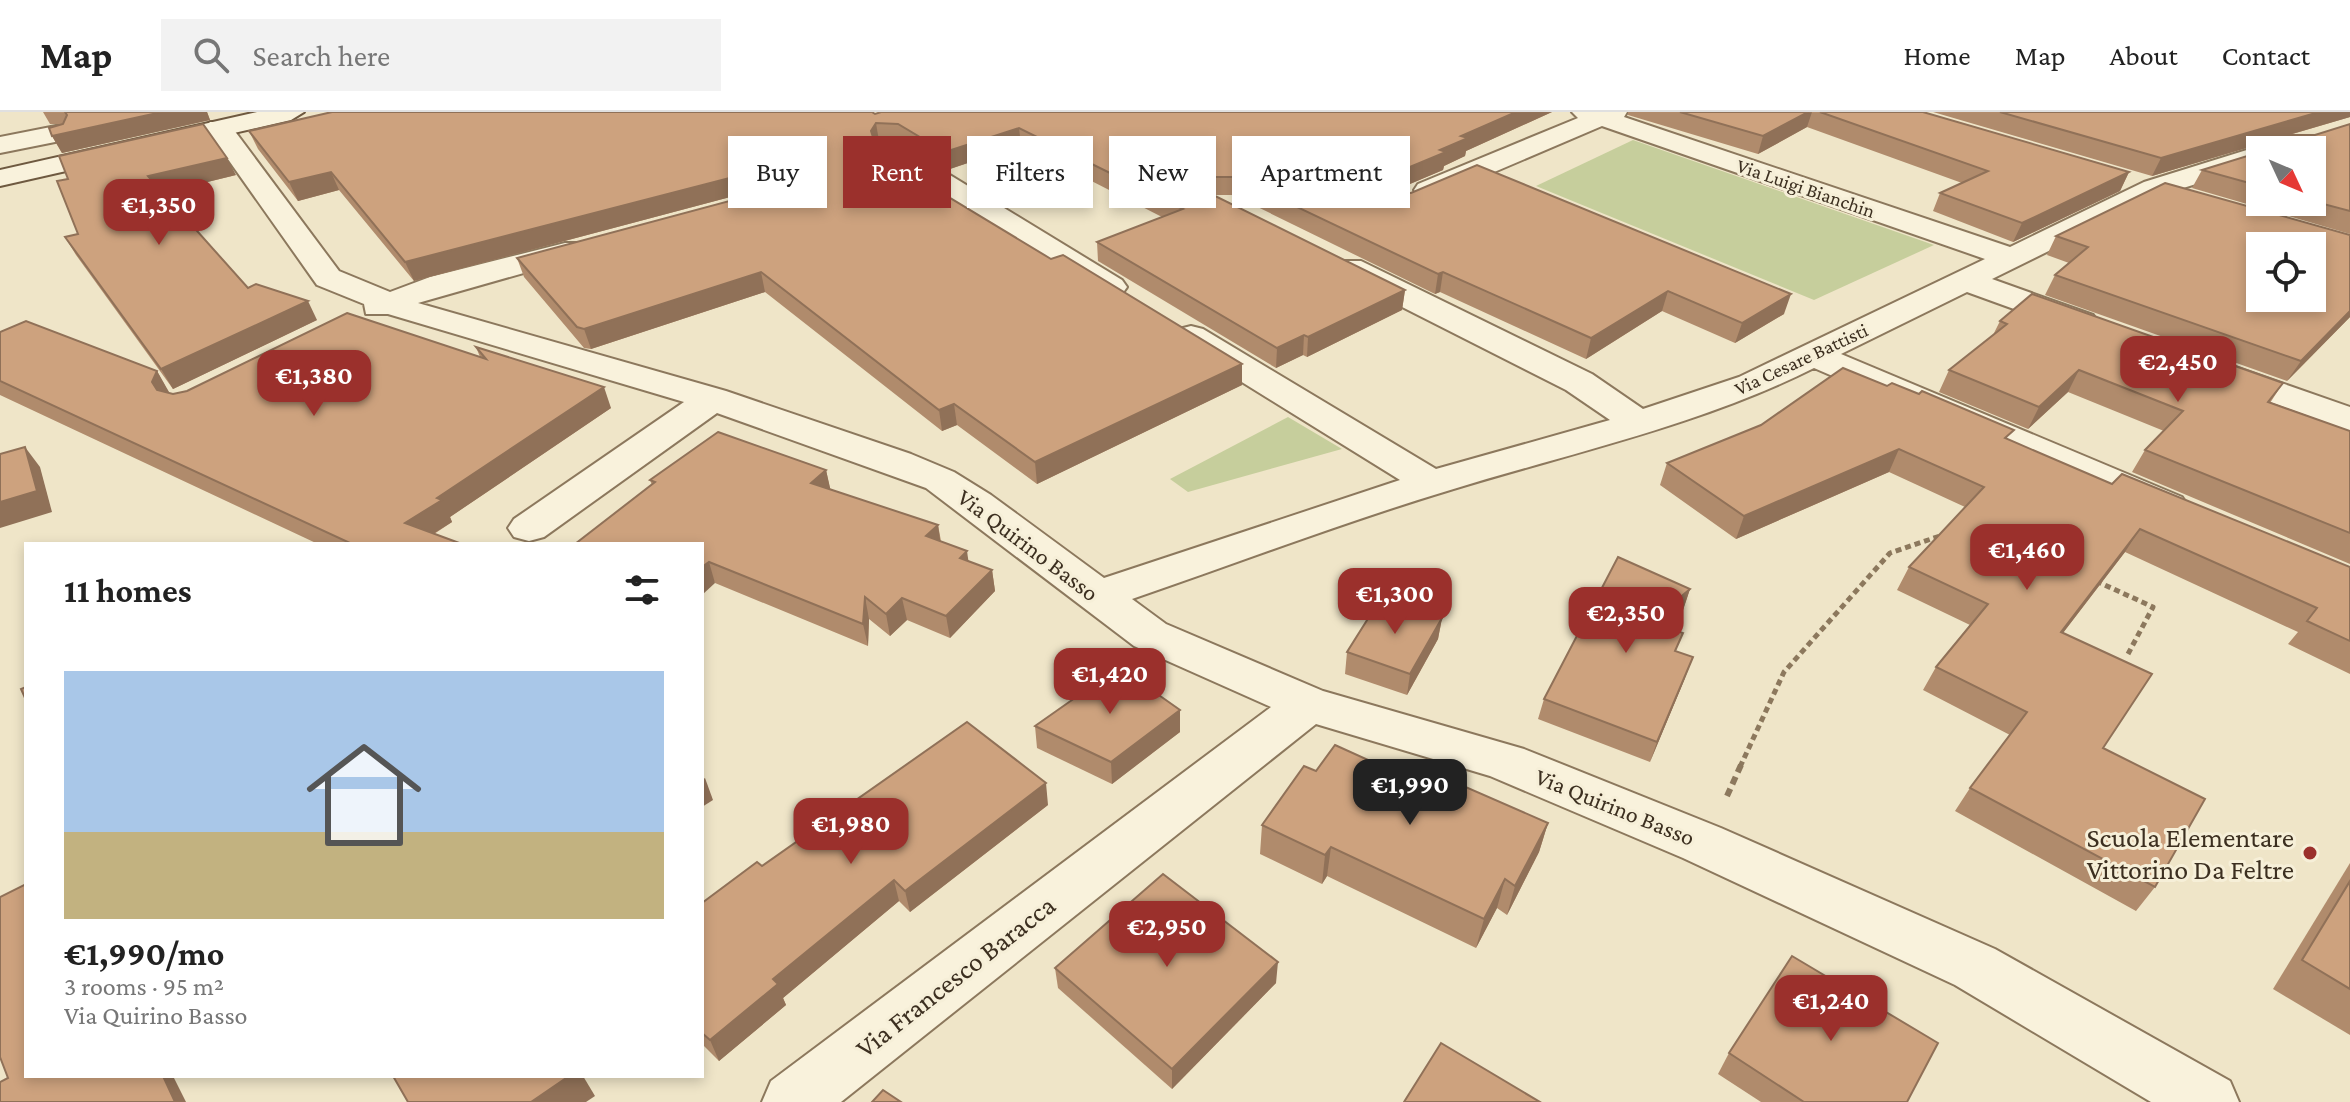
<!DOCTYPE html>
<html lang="en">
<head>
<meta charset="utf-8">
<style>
	body { margin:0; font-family:"Crimson Pro",serif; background:#f2f2f2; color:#222; height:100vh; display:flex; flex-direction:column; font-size:30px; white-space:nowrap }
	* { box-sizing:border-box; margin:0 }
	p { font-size:26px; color:#767676 }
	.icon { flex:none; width:44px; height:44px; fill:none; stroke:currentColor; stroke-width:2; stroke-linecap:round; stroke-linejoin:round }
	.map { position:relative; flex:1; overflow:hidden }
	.panel { position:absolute; left:24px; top:430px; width:680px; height:536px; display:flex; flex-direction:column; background:#fff; border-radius:0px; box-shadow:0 4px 12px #0003 }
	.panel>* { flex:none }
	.hud { position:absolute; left:728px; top:24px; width:760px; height:72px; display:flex; gap:16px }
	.needle { width:52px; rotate:134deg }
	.tools { position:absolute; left:2246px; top:24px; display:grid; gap:16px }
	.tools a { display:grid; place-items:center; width:80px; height:80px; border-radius:0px; background:#fff; box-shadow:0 4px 12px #0003; font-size:40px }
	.price { position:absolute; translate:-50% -68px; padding:0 18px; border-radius:16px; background:#9b302c; color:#fff; font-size:26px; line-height:52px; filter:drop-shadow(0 2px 4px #0008) }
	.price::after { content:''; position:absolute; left:50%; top:48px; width:24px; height:18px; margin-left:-12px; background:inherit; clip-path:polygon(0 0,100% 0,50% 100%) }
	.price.current { background:#222; color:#fff }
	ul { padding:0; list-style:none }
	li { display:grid; align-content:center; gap:16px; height:424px; padding:0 40px }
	li span { display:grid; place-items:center; height:248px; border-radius:0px; color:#555 }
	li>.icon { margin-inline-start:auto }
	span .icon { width:144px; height:144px; fill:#fffc; stroke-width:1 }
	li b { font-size:34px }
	h2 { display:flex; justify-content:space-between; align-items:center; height:96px; padding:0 40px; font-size:34px }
	.pill { padding:0 28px; border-radius:0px; background:#fff; box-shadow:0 4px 12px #0003; font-size:28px; line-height:72px }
	.pill.current { background:#9b302c; color:#fff }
	header { display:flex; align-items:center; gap:48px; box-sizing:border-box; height:112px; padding:0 40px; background:#fff; border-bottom:2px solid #e0e0e0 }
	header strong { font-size:38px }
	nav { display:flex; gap:44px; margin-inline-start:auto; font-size:28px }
	.search { width:560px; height:72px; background:#f2f2f2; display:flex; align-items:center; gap:20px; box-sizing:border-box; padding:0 28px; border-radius:0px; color:#767676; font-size:30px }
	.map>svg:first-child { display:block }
</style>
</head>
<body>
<header>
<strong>Map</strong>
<div class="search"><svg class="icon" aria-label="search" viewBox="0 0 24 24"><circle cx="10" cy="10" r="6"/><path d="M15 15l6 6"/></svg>Search here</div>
<nav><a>Home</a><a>Map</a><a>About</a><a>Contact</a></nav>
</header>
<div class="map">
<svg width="2350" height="990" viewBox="0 0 2350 990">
	<rect width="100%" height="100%" fill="#efe5c8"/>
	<g fill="#c6ce9c">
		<polygon points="1633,28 1934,133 1814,188 1536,74"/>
		<polygon points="1288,305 1342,337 1188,380 1170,367"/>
	</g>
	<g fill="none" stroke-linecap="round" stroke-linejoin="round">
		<defs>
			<g id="street">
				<path d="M1572,0h55l-3,5 386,130 134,-65 106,-33h20l-10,1v14l-96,30 -172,85 101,36 5,7 -5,7 -12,3 -12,-3 -102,-37 -126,62 341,143 6,9 -6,9 -14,3 -14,-3 -340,-147c-116,58 -244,85 -367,123 -106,32 -210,72 -315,108l34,25 157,67 201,58 197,79 274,121 235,132 9,21h-88l-196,-117 -272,-127 -193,-82 -174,-52 -475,378h-79l9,-21 500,-374 -137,-61 -208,-158 -209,-75 -173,124 -15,4 -15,-4 -6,-9 6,-9 170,-117 -296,-88h-22l-2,-10 -47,-19 -111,-157 4,-6h18l111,149 51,21 40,-15 135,-34h22l4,6 -4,6 -169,48 308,88 185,63 43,18 37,23 113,83 296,-98 -221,-137 -5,-7 5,-7 12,-3 12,3 233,140 174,-49 -44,-30 -227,-115 -5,-7 5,-7h22l231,113 51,35 96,-32 246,-118 -383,-133 -164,70h-20l-4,-6 4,-6 160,-66z"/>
				<polygon points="61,13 70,15 74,21 70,27 0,41 0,25"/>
				<polygon points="889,30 899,32 1122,168 1127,175 1122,182 1111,185 1100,182 879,44 876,38 879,32"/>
				<polygon points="2221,250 2350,295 2350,319 2209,268 2203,261 2209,254"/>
			</g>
			<polygon id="secondary" points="257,0 304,0 291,8 0,74 0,58"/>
		</defs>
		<use href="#street" stroke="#8c785d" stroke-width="4"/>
		<use href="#secondary" stroke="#6e5940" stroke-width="4"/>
		<g stroke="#8c785d" stroke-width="5" stroke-dasharray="6 4" stroke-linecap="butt">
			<polyline points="2096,469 2153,495 2128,542"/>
			<polyline points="1740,655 1784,560 1890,441 1940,424"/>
		</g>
		<polyline stroke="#8c785d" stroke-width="6" stroke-dasharray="8 5" stroke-linecap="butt" points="1727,684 1741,653"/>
		<use href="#street" fill="#f9f2dc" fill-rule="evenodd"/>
		<use href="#secondary" fill="#f9f2dc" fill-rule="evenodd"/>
	</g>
	<g fill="#b08b6c">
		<polygon points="43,0 207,0 210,8 62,41 52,24 63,12 50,12"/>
		<polygon points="881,0 1552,0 1466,39 1465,44 1444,54 1443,58 1389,81 1784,202 1735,231 1662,199 1586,247 1440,180 1435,182 1233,83 1213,83 1405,178 1402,198 1307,245 1303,243 1276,256 1098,149 1097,130 1162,105 1021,33 947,58 901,29 879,29 878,30 913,63 1051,147 1242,252 1242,273 1037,372 957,313 942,319 765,180 591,237 584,236 524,165 517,146 761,81 749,80 414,169 339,78 298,89 258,37 249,19 875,2"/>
		<polygon points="1628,0 1923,0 2129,60 2120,79 2013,130 1933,99 1940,81 1962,71 1807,15 1758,42 1628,3"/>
		<polygon points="1933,0 2350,0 2350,5 2289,23 2315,23 2350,12 2350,122 2192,76 2202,58 2260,40 2260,90 2312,90 2312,38 2265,38 2270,29 2152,64"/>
		<polygon points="236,63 163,81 248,176 317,208 173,277 76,143 65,125 78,122 57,69"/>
		<polygon points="2350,123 2350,205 2287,269 2045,183 2055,163 2069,151 2047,143 2056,124"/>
		<polygon points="2000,209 2283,271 2270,291 2350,319 2350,452 2132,360 2145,338 2164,319 2068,280 2028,317 1939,280 1949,258 1993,223"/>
		<polygon points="0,220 157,259 169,281 173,282 480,245 476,235 611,296 450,405 452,410 434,422 462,432 318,432 0,283"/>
		<polygon points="2009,328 2112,372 2350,455 2350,562 2288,532 2298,520 2125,440 2063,521 2103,636 2155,775 2136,799 1955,699 1970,676 2010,623 1923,578 1936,555 1970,513 1897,478 1909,455 1965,395 1889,360 1736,427 1660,373 1667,351"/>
		<polygon points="826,358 830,377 938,413 941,429 968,449 992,458 995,479 950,526 907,508 890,524 869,507 868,534 715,471 652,373 650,368"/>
		<polygon points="1690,477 1683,498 1663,514 1676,540 1685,566 1650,650 1538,607 1544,587"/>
		<polygon points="1442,506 1438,527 1407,583 1345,562 1347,540"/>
		<polygon points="1035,614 1180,620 1112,672 1037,636"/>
		<polygon points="1316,659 1399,662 1548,711 1539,740 1507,803 1497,796 1476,836 1327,764 1322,772 1260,742 1262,713"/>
		<polygon points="1048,693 910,800 899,789 783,886 786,893 719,949 702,932 702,791 762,754"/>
		<polygon points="2350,751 2350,923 2273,877"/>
		<polygon points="1055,856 1276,871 1172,977 1058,876"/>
		<polygon points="1729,941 1907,990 1761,990 1718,962"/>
	</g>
	<g fill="#907158">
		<polygon points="162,0 207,0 210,8 62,41 52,24"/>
		<polygon points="1516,0 1552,0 1466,39 1465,44 1444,54 1443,58 1386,82 1383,74 1388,64 1440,38 1461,24"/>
		<polygon points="1808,0 1812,0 1807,15 1758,42 1763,24"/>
		<polygon points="2319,0 2350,0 2350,5 2272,28 2273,23 2270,29 2152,64 2161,46"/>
		<polygon points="876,11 879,29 873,37 871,19"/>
		<polygon points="1019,16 1021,33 947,58 945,40"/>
		<polygon points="227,46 236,63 158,82 148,64"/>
		<polygon points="911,51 914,69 899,55"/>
		<polygon points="331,60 339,78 298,89 289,70"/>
		<polygon points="2129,60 2120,79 2013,130 2022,111"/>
		<polygon points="745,62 749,80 414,169 405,150"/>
		<polygon points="1212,65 1212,83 1206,72"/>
		<polygon points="761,160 765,180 591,237 584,217"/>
		<polygon points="1443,160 1440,180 1435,182 1438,162"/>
		<polygon points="1405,178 1402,198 1307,245 1308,225"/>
		<polygon points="1668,179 1662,199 1586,247 1591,226"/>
		<polygon points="1791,182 1784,202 1735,231 1742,211"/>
		<polygon points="308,189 317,208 173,277 161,257"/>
		<polygon points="2350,199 2350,205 2287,269 2301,249"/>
		<polygon points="1304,223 1303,243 1276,256 1277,236"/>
		<polygon points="1242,252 1242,273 1037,372 1035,350"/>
		<polygon points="2079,258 2068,280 2028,317 2039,295"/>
		<polygon points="157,259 169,280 164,291 152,270"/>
		<polygon points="604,275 611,296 450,405 452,410 417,432 405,411 437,386"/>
		<polygon points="954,292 957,313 942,319 939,298"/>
		<polygon points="25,335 40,355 52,400 0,416 0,390"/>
		<polygon points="1899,337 1889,360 1736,427 1744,404"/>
		<polygon points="826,358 831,380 811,371"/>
		<polygon points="938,413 941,434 926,424"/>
		<polygon points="2140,417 2125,440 2046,543 2061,520"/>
		<polygon points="967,439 970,460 960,446"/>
		<polygon points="709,450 715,471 702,483 702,455"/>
		<polygon points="992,458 995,479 950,526 946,504"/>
		<polygon points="1690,477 1683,498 1644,530 1651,510"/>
		<polygon points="865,485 869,507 868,534 863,512"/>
		<polygon points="902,486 907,508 890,524 886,502"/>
		<polygon points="1442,506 1438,527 1407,583 1410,562"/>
		<polygon points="1693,545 1685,566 1650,650 1657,630"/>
		<polygon points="1180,598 1180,620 1112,672 1111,650"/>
		<polygon points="705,666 713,688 702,695 702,668"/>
		<polygon points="1046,671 1048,693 910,800 905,779"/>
		<polygon points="1548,711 1539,740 1507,803 1515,774"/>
		<polygon points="1331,735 1327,764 1322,772 1325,743"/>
		<polygon points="1505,767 1497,796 1476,836 1484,807"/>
		<polygon points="894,768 899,789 783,886 786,893 719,949 710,928 773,867"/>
		<polygon points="1278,850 1276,871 1172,977 1172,957"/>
		<polygon points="163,964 173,964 186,990 175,990"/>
		<polygon points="569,964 583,964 595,984 586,990 531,990"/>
	</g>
	<g fill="#cda27e" stroke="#907158" stroke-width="2" fill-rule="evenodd">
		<polygon points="65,0 162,0 52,24 49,16 63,12 67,3"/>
		<polygon points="332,0 872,0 875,2 881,0 1516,0 1461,24 1468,26 1440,38 1446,40 1388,64 1383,74 1389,81 1411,81 1477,53 1791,182 1742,211 1668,179 1591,226 1443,160 1438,162 1234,65 1212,65 1206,72 1211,82 1405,178 1308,225 1304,223 1277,236 1097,130 1183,97 1019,16 945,40 898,12 876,11 871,19 874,28 911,51 899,55 1051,147 1063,143 1242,252 1035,350 954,292 939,298 761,160 584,217 577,215 517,146 767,79 773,72 769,63 745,62 405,150 331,60 289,70 249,19"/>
		<polygon points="1680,0 1808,0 1763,24"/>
		<polygon points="1820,0 1923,0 2129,60 2022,111 1940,81 1988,59"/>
		<polygon points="2000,0 2319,0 2161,46"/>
		<polygon points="203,12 227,46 148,64 248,176 256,172 308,189 161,257 65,125 78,122 57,69 68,67 59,44"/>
		<polygon points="2350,12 2350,99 2312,89 2312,38 2267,38 2271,37 2273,23 2315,23"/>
		<polygon points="2260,40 2260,74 2202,58"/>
		<path d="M2165,71l185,52v76l-49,50 -246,-86 33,-28 -32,-11zM2260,134h52v52h-52z"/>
		<polygon points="2032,182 2283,271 2268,290 2350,319 2350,421 2145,338 2183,299 2079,258 2039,295 1949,258 2007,212 2000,209"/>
		<polygon points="347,201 486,247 476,235 604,275 437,386 442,388 405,411 462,432 352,432 0,269 0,220 26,209 157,259 152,270 157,278 173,282 187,279"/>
		<polygon points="1843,256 1887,274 1892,271 1919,282 1922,279 2014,318 2005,326 2112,372 2122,362 2350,455 2350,529 2307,509 2317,496 2140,417 2061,520 2152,562 2103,636 2205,687 2155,775 1970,676 2027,600 1936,555 1988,492 1909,455 1984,375 1899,337 1744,404 1667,351 1761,313"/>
		<polygon points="718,320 826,358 811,371 938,413 926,424 967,439 960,446 992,458 946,504 902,486 886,502 865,485 863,512 709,450 702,455 702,432 575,432 655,370 650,368"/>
		<polygon points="25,335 37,379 0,390 0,342"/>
		<polygon points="1618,445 1690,477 1651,510 1683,521 1675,539 1693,545 1657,630 1544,587"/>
		<polygon points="1381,486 1442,506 1410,562 1347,540"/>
		<polygon points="1119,555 1180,598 1111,650 1035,614"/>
		<polygon points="26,575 26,588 21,577"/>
		<polygon points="967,610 1046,671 905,779 894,768 773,867 778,872 710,928 702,921 702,791 757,750 762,754"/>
		<polygon points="1335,633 1399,662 1406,649 1548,711 1515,774 1505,767 1484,807 1331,735 1325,743 1262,713 1304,654 1316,659"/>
		<polygon points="1163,762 1278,850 1172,957 1055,856"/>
		<polygon points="2350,769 2350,877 2302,848"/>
		<polygon points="26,772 26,964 163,964 175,990 0,990 0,970 8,966 0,945 0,785"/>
		<polygon points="1792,844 1938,931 1907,990 1804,990 1729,941"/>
		<polygon points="1441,931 1540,990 1404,990"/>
		<polygon points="393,964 569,964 531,990 408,990"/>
		<polygon points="883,978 901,990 872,990"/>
	</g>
	<circle fill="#9b302c" stroke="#f6efd8" stroke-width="3" cx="2310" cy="741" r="8"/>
	<g text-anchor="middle" stroke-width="6" stroke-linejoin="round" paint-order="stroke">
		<g font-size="20" fill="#3c2f20" stroke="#f6efd8">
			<text transform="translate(1806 76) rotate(19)" y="7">Via Luigi Bianchin</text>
			<text transform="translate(1801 247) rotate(-25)" y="7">Via Cesare Battisti</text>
		</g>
		<g font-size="24" fill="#3c2f20" stroke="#f6efd8">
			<text transform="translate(1028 433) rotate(37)" y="8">Via Quirino Basso</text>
			<text transform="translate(1615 695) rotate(22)" y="8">Via Quirino Basso</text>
		</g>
		<g font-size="28" fill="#3c2f20" stroke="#f6efd8" text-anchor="end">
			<text x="2294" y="735">Scuola Elementare<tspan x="2294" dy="32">Vittorino Da Feltre</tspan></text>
		</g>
		<g font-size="28" fill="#3c2f20" stroke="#f6efd8">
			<text transform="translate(955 864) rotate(-38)" y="10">Via Francesco Baracca</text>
		</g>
	</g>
</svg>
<div class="tools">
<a><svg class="needle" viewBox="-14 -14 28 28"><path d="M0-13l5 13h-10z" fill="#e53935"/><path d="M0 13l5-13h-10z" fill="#767676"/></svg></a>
<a><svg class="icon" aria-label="locate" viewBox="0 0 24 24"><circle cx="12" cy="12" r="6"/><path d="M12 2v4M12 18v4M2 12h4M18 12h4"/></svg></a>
</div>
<b class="price" style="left:159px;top:135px">€1,350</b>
<b class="price" style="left:2178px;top:292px">€2,450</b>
<b class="price" style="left:314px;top:306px">€1,380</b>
<b class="price" style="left:2027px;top:480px">€1,460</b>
<b class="price" style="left:1395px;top:524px">€1,300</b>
<b class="price" style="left:1626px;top:543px">€2,350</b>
<b class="price" style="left:1110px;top:604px">€1,420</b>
<b class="price current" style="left:1410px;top:715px">€1,990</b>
<b class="price" style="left:851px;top:754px">€1,980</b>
<b class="price" style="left:1167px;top:857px">€2,950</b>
<b class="price" style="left:1831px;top:931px">€1,240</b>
<div class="hud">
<a class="pill">Buy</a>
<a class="pill current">Rent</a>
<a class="pill">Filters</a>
<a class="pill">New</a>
<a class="pill">Apartment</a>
</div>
<section class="panel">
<h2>11 homes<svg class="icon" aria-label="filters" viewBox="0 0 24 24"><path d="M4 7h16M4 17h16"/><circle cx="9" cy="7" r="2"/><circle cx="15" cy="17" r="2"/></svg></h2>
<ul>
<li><span style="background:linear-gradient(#a9c7e8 65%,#c2b280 0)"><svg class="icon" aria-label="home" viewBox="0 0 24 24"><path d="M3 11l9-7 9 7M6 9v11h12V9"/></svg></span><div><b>€1,990/mo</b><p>3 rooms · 95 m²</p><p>Via Quirino Basso</p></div></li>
</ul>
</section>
</div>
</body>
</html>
